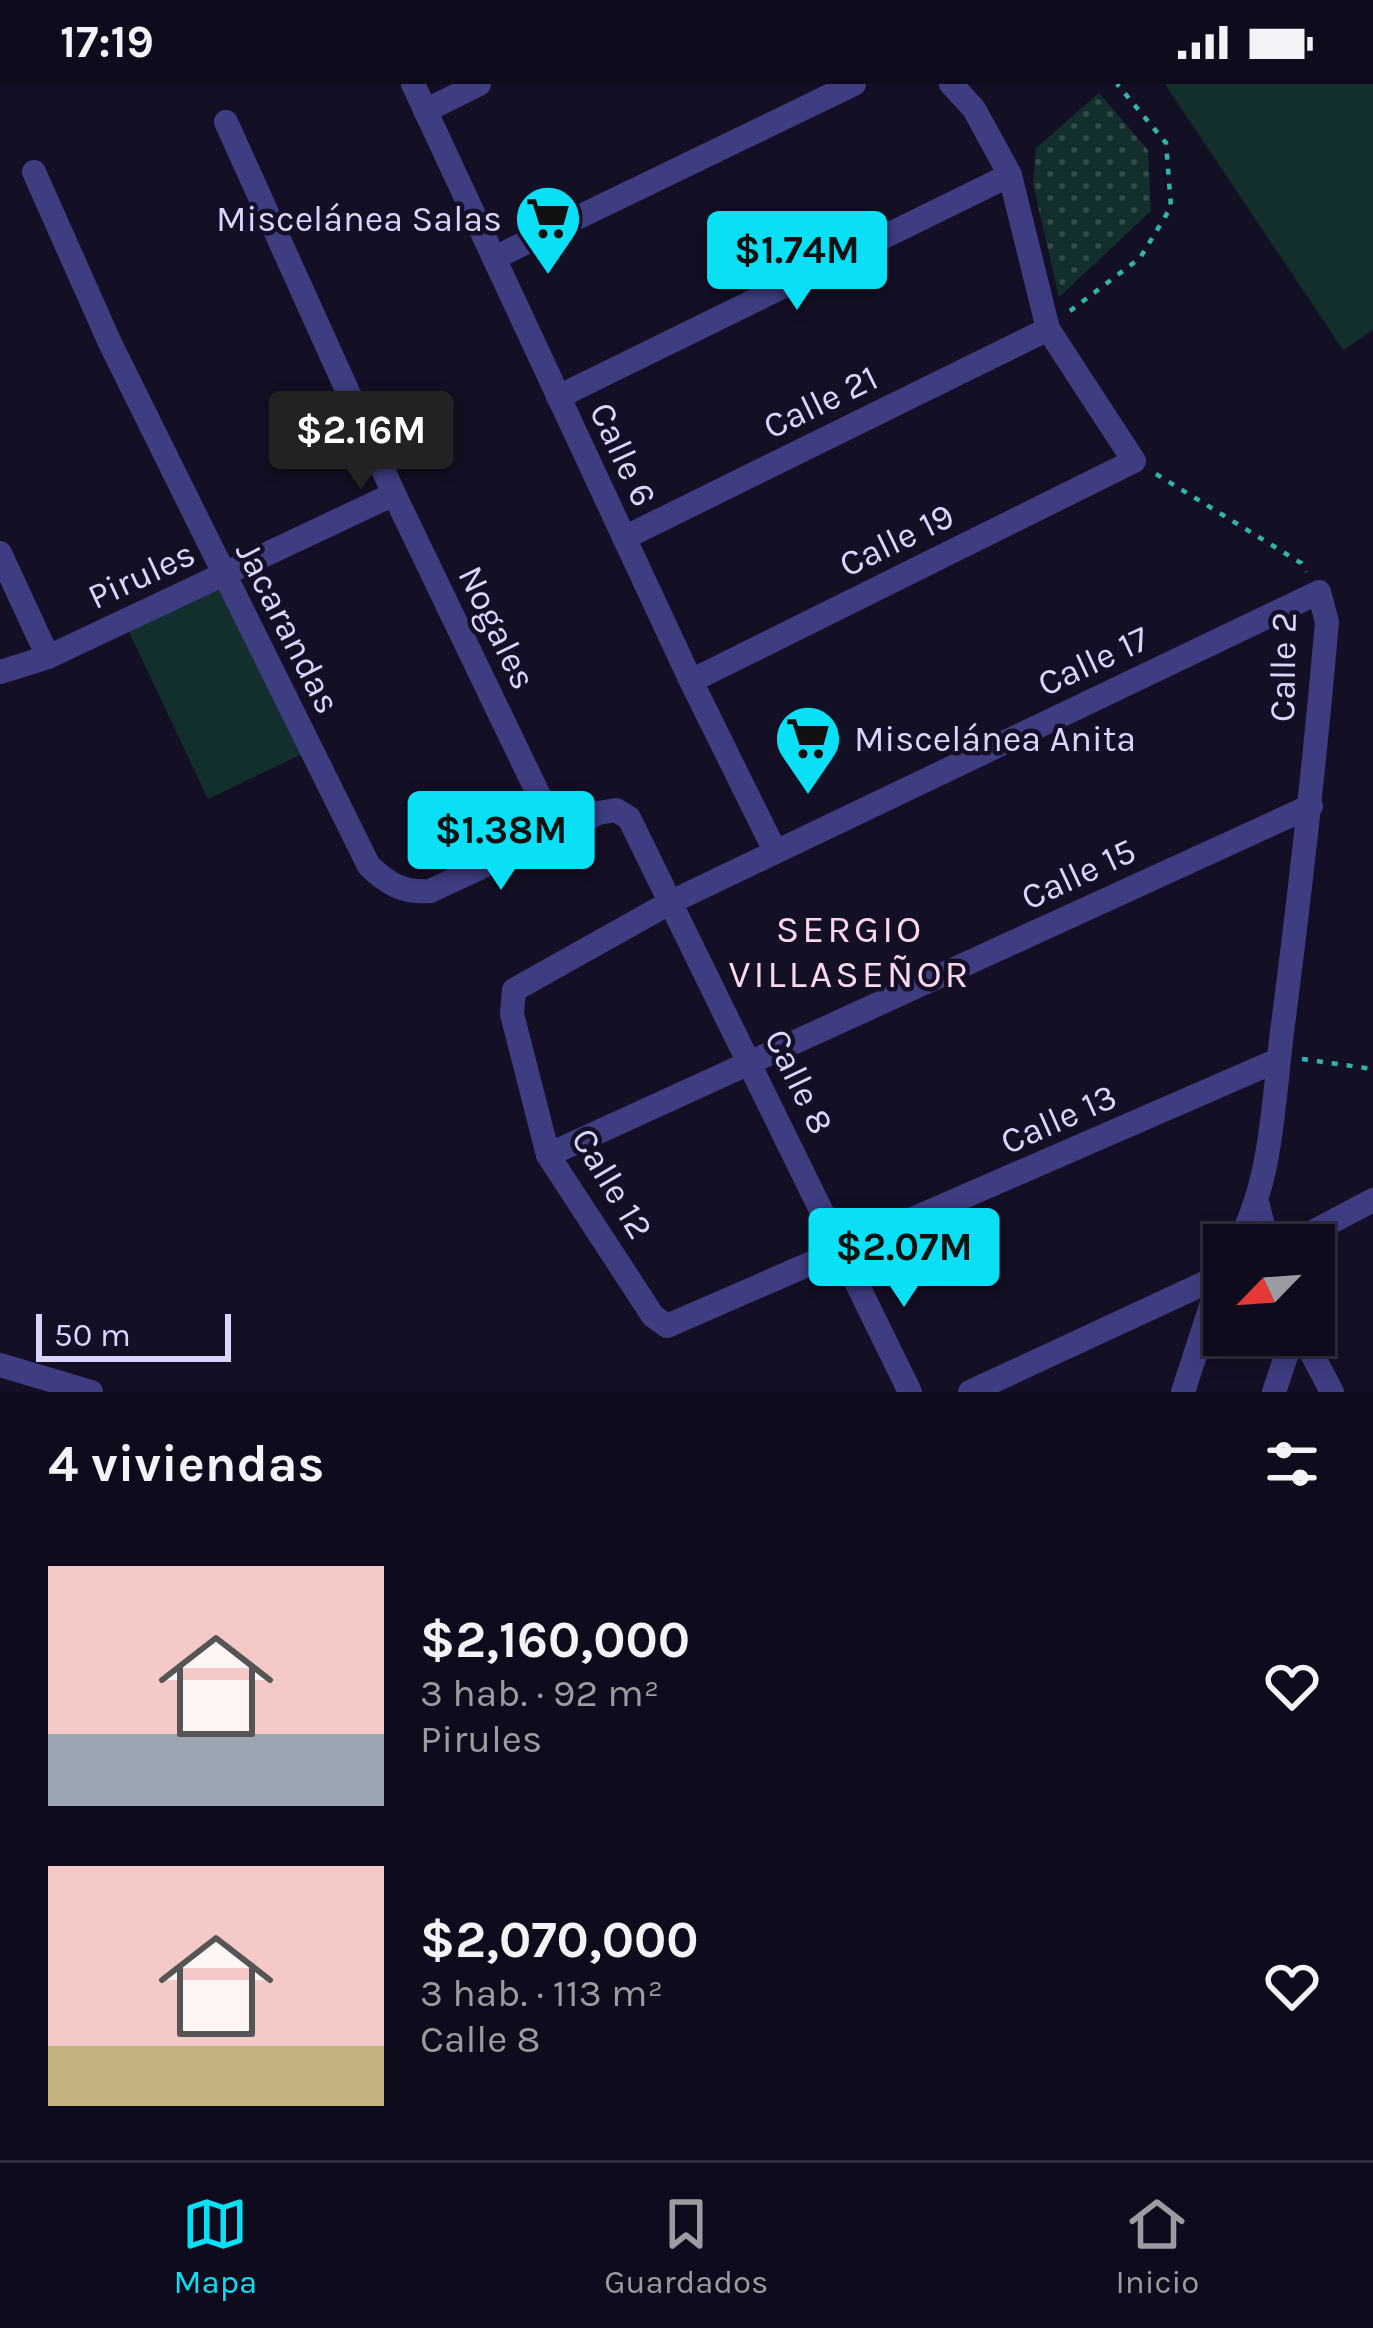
<!DOCTYPE html>
<html lang="es">
<head>
<meta charset="utf-8">
<style>
	body { margin:0; font-family:Karla,sans-serif; background:#171525; color:#f1f3f6; height:100vh; display:flex; flex-direction:column; font-size:45px; white-space:nowrap }
	* { box-sizing:border-box; margin:0 }
	p { font-size:39px; color:#9b9ba3 }
	.icon { flex:none; width:66px; height:66px; fill:none; stroke:currentColor; stroke-width:2; stroke-linecap:round; stroke-linejoin:round }
	.map { position:relative; height:1308px; overflow:hidden }
	.side { display:flex; flex-direction:column; background:#0e0c1c; flex:1 }
	.side>* { flex:none }
	.needle { width:78px; rotate:245deg }
	.controls { position:absolute; left:1203px; top:1140px; display:grid; gap:24px }
	.controls a { display:grid; place-items:center; width:132px; height:132px; border-radius:0px; background:#0e0c1c; box-shadow:0 6px 18px #0003,0 0 0 3px #2e2c3b; font-size:60px }
	.scale { position:absolute; left:36px; bottom:30px; width:195px; box-sizing:border-box; padding-left:12px; border:6px solid #dad5fd; border-top:0; font-size:33px; line-height:42px; white-space:nowrap; color:#dad5fd; -webkit-text-stroke:9px #131025; paint-order:stroke }
	.price { position:absolute; translate:-50% -102px; padding:0 27px; border-radius:12px; background:#09dff5; color:#111; font-size:39px; line-height:78px; filter:drop-shadow(0 3px 6px #0008) }
	.price::after { content:''; position:absolute; left:50%; top:72px; width:36px; height:27px; margin-left:-18px; background:inherit; clip-path:polygon(0 0,100% 0,50% 100%) }
	.price.selected { background:#222; color:#fff }
	ul { padding:0; list-style:none }
	li { display:flex; align-items:center; gap:36px; height:300px; padding:0 48px }
	li span { display:grid; place-items:center; flex:none; width:336px; height:240px; border-radius:0px; color:#555 }
	li>.icon { margin-inline-start:auto }
	span .icon { width:144px; height:144px; fill:#fffc; stroke-width:1 }
	li b { font-size:51px }
	h2 { display:flex; justify-content:space-between; align-items:center; height:144px; padding:0 48px; font-size:51px }
	.status { display:flex; justify-content:space-between; align-items:center; height:84px; padding:0 60px; background:#0e0c1c; direction:ltr }
	.status svg { height:33px; fill:currentColor }
	.tab-bar { display:flex; justify-content:space-around; align-items:center; height:168px; border-top:3px solid #2e2c3b; background:#0e0c1c; font-size:33px; color:#9b9ba3 }
	.tab-bar a { display:grid; justify-items:center; gap:6px }
	.tab-bar .selected { color:#09dff5 }
	.map>svg:first-child { display:block }
</style>
</head>
<body>
<div class="status"><b>17:19</b><svg viewBox="0 0 49 12"><path d="M0 12V9h3v3zM5 12V6h3v6zM10 12V3h3v9zM15 12V0h3v12zM26 1h20v11H26zM47 4h2v5h-2z"/></svg></div>
<div class="map">
<svg width="1373" height="1308" viewBox="0 0 1373 1308">
	<defs>
		<pattern id="park-dots" width="8" height="8" patternUnits="userSpaceOnUse" patternTransform="scale(3)"><rect width="8" height="8" fill="#132f2d"/><path d="M2 2h.1M6 6h.1" fill="none" stroke="#354c4c" stroke-width="1.8" stroke-linecap="round"/></pattern>
	</defs>
	<rect width="100%" height="100%" fill="#131025"/>
	<g fill="#132f2d">
		<polygon points="1165,0 1373,0 1373,246 1343,266"/>
		<polygon points="220,489 306,668 208,715 123,535"/>
	</g>
	<polygon fill="url(#park-dots)" points="1099,9 1148,66 1151,127 1059,213 1033,100 1036,64"/>
	<g fill="none" stroke-linecap="round" stroke-linejoin="round">
		<g stroke="#34b3aa" stroke-width="4.5" stroke-dasharray="6 9" stroke-linecap="butt">
			<polyline points="1070,227 1140,174 1171,123 1166,59 1117,0"/>
			<polyline points="1156,390 1301,479 1306,488"/>
			<polyline points="1302,975 1373,985"/>
		</g>
		<g stroke="#3f3d82" stroke-width="24">
			<polyline points="413,0 691,597 775,767"/>
			<polyline points="425,27 479,0"/>
			<polyline points="226,38 394,410 558,751"/>
			<path d="M34,88l76,171 259,523c19,18 34,27 61,25l168,-78 18,-3 13,8 281,574"/>
			<polyline points="494,174 854,0"/>
			<polyline points="558,313 1010,91"/>
			<polyline points="624,454 1048,245"/>
			<polyline points="0,469 48,573"/>
			<polyline points="0,588 48,573 394,410"/>
			<polyline points="691,597 1134,377 1048,245 1010,91 974,25 951,0"/>
			<polyline points="548,1071 1311,722"/>
			<polyline points="1258,1122 1268,1161"/>
			<path d="M1237,1161c35,-63 36,-141 45,-213 18,-137 33,-273 45,-410l-8,-30 -648,310 -157,88 -2,24 36,141 105,161 14,10 611,-266"/>
			<polyline points="1288,1161 1373,1116"/>
			<polyline points="1302,1251 1332,1308"/>
			<polyline points="0,1281 91,1308"/>
			<polyline points="970,1308 1224,1190"/>
			<polyline points="1183,1308 1223,1185"/>
			<polyline points="1274,1308 1293,1251"/>
		</g>
	</g>
	<defs>
		<symbol id="supermarket-pin" viewBox="-11 -11 22 30"><path d="M0 17L-7.5 6A9.5 9.5 0 1 1 7.5 6Z" fill="#09dff5" stroke="#131025"/><path d="M-6-5.5h2.5l.6 2H6L4.5 2H-2.5L-4.4-4H-6ZM-1.5 3.2a1.3 1.3 0 1 0 .1 0ZM3 3.2a1.3 1.3 0 1 0 .1 0Z" fill="#111"/></symbol>
	</defs>
	<g fill-rule="evenodd">
		<use href="#supermarket-pin" x="510" y="96" width="76" height="104"/>
		<use href="#supermarket-pin" x="770" y="616" width="76" height="104"/>
	</g>
	<g text-anchor="middle" stroke-width="9" stroke-linejoin="round" paint-order="stroke">
		<g font-size="36" fill="#dad5fd" stroke="#131025" text-anchor="end">
			<text x="502" y="147">Miscelánea Salas</text>
			<text x="854" y="667" text-anchor="start">Miscelánea Anita</text>
		</g>
		<g font-size="36" fill="#dad5fd" stroke="#131025">
			<text transform="translate(820 317) rotate(-26)" y="13">Calle 21</text>
			<text transform="translate(624 370) rotate(65)" y="13">Calle 6</text>
			<text transform="translate(896 455) rotate(-26)" y="13">Calle 19</text>
			<text transform="translate(141 490) rotate(-25)" y="13">Pirules</text>
			<text transform="translate(289 543) rotate(63)" y="13">Jacarandas</text>
			<text transform="translate(498 543) rotate(64)" y="13">Nogales</text>
			<text transform="translate(1093 576) rotate(-25)" y="13">Calle 17</text>
			<text transform="translate(1282 583) rotate(-89)" y="13">Calle 2</text>
			<text transform="translate(1078 789) rotate(-25)" y="13">Calle 15</text>
			<text transform="translate(800 997) rotate(64)" y="13">Calle 8</text>
			<text transform="translate(1058 1034) rotate(-24)" y="13">Calle 13</text>
			<text transform="translate(613 1099) rotate(59)" y="13">Calle 12</text>
		</g>
		<g font-size="39" letter-spacing="3" fill="#fdd7f0" stroke="#131025">
			<text x="850" y="858">SERGIO<tspan x="850" dy="45">VILLASEÑOR</tspan></text>
		</g>
	</g>
</svg>
<div class="controls">
<a><svg class="needle" viewBox="-14 -14 28 28"><path d="M0-13l5 13h-10z" fill="#e53935"/><path d="M0 13l5-13h-10z" fill="#9b9ba3"/></svg></a>
</div>
<div class="scale">50 m</div>
<b class="price" style="left:797px;top:229px">$1.74M</b>
<b class="price selected" style="left:361px;top:409px">$2.16M</b>
<b class="price" style="left:501px;top:809px">$1.38M</b>
<b class="price" style="left:904px;top:1226px">$2.07M</b>
</div>
<section class="side">
<h2>4 viviendas<svg class="icon" aria-label="filters" viewBox="0 0 24 24"><path d="M4 7h16M4 17h16"/><circle cx="9" cy="7" r="2"/><circle cx="15" cy="17" r="2"/></svg></h2>
<ul>
<li><span style="background:linear-gradient(#f6c9c9 70%,#9aa5b1 0)"><svg class="icon" aria-label="home" viewBox="0 0 24 24"><path d="M3 11l9-7 9 7M6 9v11h12V9"/></svg></span><div><b>$2,160,000</b><p>3 hab. · 92 m²</p><p>Pirules</p></div><svg class="icon" aria-label="heart" viewBox="0 0 24 24"><path d="M12 20l-8-8c-3-5 5-10 8-4 3-6 11-1 8 4z"/></svg></li>
<li><span style="background:linear-gradient(#f6c9c9 75%,#c2b280 0)"><svg class="icon" aria-label="home" viewBox="0 0 24 24"><path d="M3 11l9-7 9 7M6 9v11h12V9"/></svg></span><div><b>$2,070,000</b><p>3 hab. · 113 m²</p><p>Calle 8</p></div><svg class="icon" aria-label="heart" viewBox="0 0 24 24"><path d="M12 20l-8-8c-3-5 5-10 8-4 3-6 11-1 8 4z"/></svg></li>
</ul>
</section>
<nav class="tab-bar">
<a class="selected"><svg class="icon" aria-label="map" viewBox="0 0 24 24"><path d="M3 6l6-2 6 2 6-2v14l-6 2-6-2-6 2zM9 4v14M15 6v14"/></svg>Mapa</a>
<a><svg class="icon" aria-label="saved" viewBox="0 0 24 24"><path d="M7 4h10v16l-5-4-5 4z"/></svg>Guardados</a>
<a><svg class="icon" aria-label="home" viewBox="0 0 24 24"><path d="M3 11l9-7 9 7M6 9v11h12V9"/></svg>Inicio</a>
</nav>
</body>
</html>
